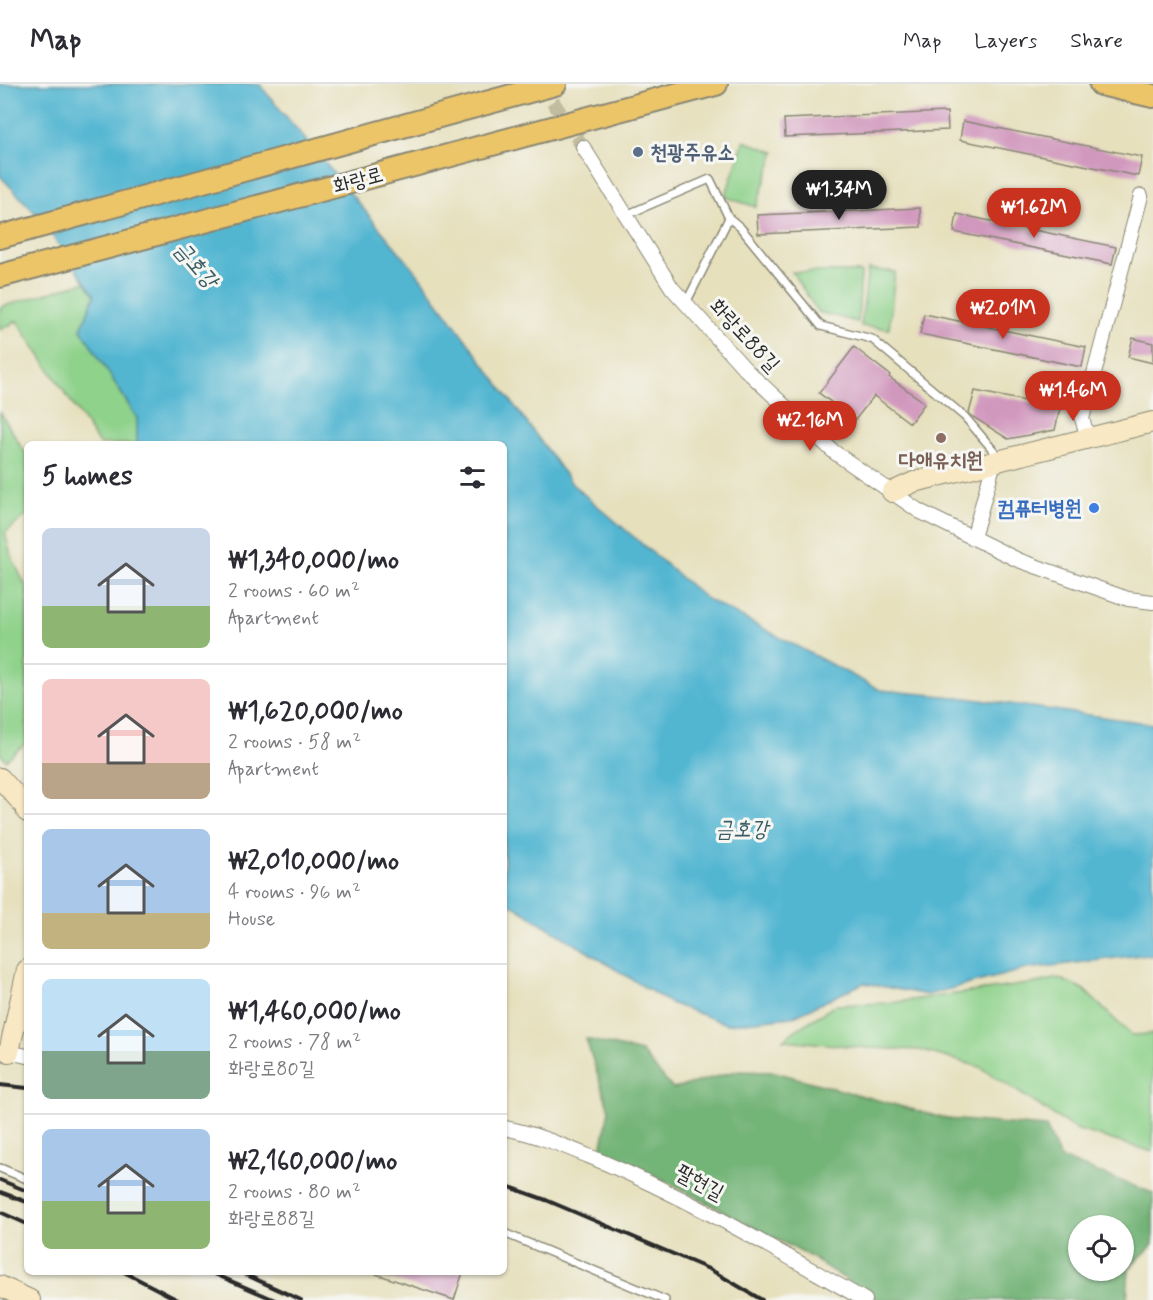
<!DOCTYPE html>
<html lang="en">
<head>
<meta charset="utf-8">
<style>
	body { margin:0; font-family:Mynerve,"Poor Story",sans-serif; background:#f7f7f7; color:#2b2b33; height:100vh; display:flex; flex-direction:column; font-size:22px; white-space:nowrap }
	* { box-sizing:border-box; margin:0 }
	p { font-size:20px; color:#7c7c81 }
	.icon { flex:none; width:33px; height:33px; fill:none; stroke:currentColor; stroke-width:2; stroke-linecap:round; stroke-linejoin:round }
	.map { position:relative; flex:1; overflow:hidden }
	.details { position:absolute; left:24px; top:357px; width:483px; height:834px; display:flex; flex-direction:column; background:#fff; border-radius:9px; box-shadow:0 2px 4px #0004 }
	.details>* { flex:none }
	.controls { position:absolute; left:1068px; top:1131px; display:grid; gap:12px }
	.controls a { display:grid; place-items:center; width:66px; height:66px; border-radius:50%; background:#fff; box-shadow:0 2px 4px #0004; font-size:30px }
	.price { position:absolute; translate:-50% -51px; padding:0 14px; border-radius:21px; background:#c8321e; color:#fff; font-size:20px; line-height:39px; filter:drop-shadow(0 2px 3px #0008) }
	.price::after { content:''; position:absolute; left:50%; top:36px; width:18px; height:14px; margin-left:-9px; background:inherit; clip-path:polygon(0 0,100% 0,50% 100%) }
	.price.on { background:#222; color:#fff }
	ul { padding:0; list-style:none }
	li { display:flex; align-items:center; gap:18px; height:150px; padding:0 18px }
	li+li { border-top:2px solid #e1e1e2 }
	li span { display:grid; place-items:center; flex:none; width:168px; height:120px; border-radius:9px; color:#555 }
	li>.icon { margin-inline-start:auto }
	span .icon { width:72px; height:72px; fill:#fffc; stroke-width:1 }
	li b { font-size:26px }
	h2 { display:flex; justify-content:space-between; align-items:center; height:72px; padding:0 18px; font-size:26px }
	header { display:flex; align-items:center; gap:36px; box-sizing:border-box; height:84px; padding:0 30px; background:#fff; border-bottom:2px solid #e1e1e2 }
	header strong { font-size:28px }
	nav { display:flex; gap:33px; margin-inline-start:auto; font-size:21px }
	.map>svg:first-child { display:block }
</style>
</head>
<body>
<header>
<strong>Map</strong>
<nav><a>Map</a><a>Layers</a><a>Share</a></nav>
</header>
<div class="map">
<svg width="1153" height="1216" viewBox="0 0 1153 1216">
	<rect width="100%" height="100%" fill="#f6f6f2"/>
	<filter id="ink" filterUnits="userSpaceOnUse"><feTurbulence type="fractalNoise" baseFrequency=".0167" numOctaves="2"/><feDisplacementMap in="SourceGraphic" scale="12" xChannelSelector="R" yChannelSelector="G"/><feConvolveMatrix kernelMatrix="1 2 1 2 8 2 1 2 1" color-interpolation-filters="sRGB"/></filter>
	<filter id="wash" filterUnits="userSpaceOnUse"><feTurbulence type="fractalNoise" baseFrequency=".008" numOctaves="4" result="noise"/><feDisplacementMap in="SourceGraphic" scale="24" xChannelSelector="R" yChannelSelector="G"/><feGaussianBlur stdDeviation="1.35" result="paint"/><feColorMatrix in="noise" values="0 0 0 0 0 0 0 0 0 0 0 0 0 0 0 0 0 1.4 0 .05"/><feComposite in="paint" operator="in"/></filter>
	<g filter="url(#wash)">
		<rect width="100%" height="100%" fill="#e6e0bd"/>
		<g fill="#8fd28b" stroke="#5d7e5b" stroke-width="1.5">
			<polygon points="744,57 775,68 756,123 725,113"/>
			<polygon points="868,185 895,188 889,245 861,242"/>
			<polygon points="792,188 861,188 858,238 818,228"/>
			<polygon points="85,198 95,211 81,245 137,334 137,360 99,360 17,237 0,246 0,223"/>
			<polygon points="0,328 27,372 27,431 5,449 11,471 27,505 27,658 6,676 0,670"/>
			<polygon points="1058,894 1083,905 1131,951 1153,950 1153,1068 1075,1045 980,983 920,966 869,964 783,956 797,945 836,921 889,919 1036,899"/>
		</g>
		<path fill="#73b477" stroke="#4f7051" stroke-width="1.5" fill-rule="evenodd" d="M586,955l55,13 32,37 63,-18 39,1 172,47 99,8 14,31 93,35v52l-24,23 -2,32h-249l-69,-44 -163,-85 -45,-21 8,-40zM1078,1142h46v44h-46z"/>
		<polygon fill="#52b6d1" stroke="#3e707e" stroke-width="1.5" points="0,0 259,0 417,189 572,400 705,514 880,606 966,614 1153,640 1153,872 1141,871 1027,885 927,911 864,899 792,933 727,940 670,919 504,816 504,360 137,360 137,334 81,245 95,211 37,131 0,92"/>
		<g id="blocks">
			<g fill="#d198be">
				<polygon points="947,28 948,46 785,53 784,35"/>
				<polygon points="963,37 1142,73 1138,92 960,56"/>
				<polygon points="920,124 921,143 758,150 757,131"/>
				<polygon points="957,130 1116,163 1112,180 954,148"/>
				<polygon points="924,230 1086,263 1082,283 920,250"/>
				<polygon points="1133,254 1153,259 1153,279 1128,273"/>
				<polygon points="854,263 890,291 889,293 925,319 910,339 874,312 855,336 819,309"/>
				<polygon points="975,307 1060,324 1055,346 1008,355 973,333 969,329"/>
				<polygon points="376,1188 463,1188 454,1216 376,1190"/>
			</g>
		</g>
	</g>
	<g filter="url(#ink)">
		<use href="#blocks" fill-opacity="0" stroke="#888674" stroke-width="1.5"/>
		<g fill="none" stroke-linecap="round" stroke-linejoin="round">
			<polyline stroke="#c1bca0" stroke-width="14" stroke-dasharray="14 7" stroke-linecap="butt" points="541,0 583,63"/>
			<defs>
				<g id="lane">
					<polyline points="626,131 710,95 729,134 740,143 821,242 872,255 965,333 1000,374"/>
					<polyline points="686,219 729,134"/>
					<polyline points="0,1084 27,1095"/>
					<polyline points="504,1149 665,1216"/>
				</g>
				<g id="street">
					<polyline points="583,63 672,204 746,286 834,368 919,427 1018,476 1128,515 1153,518"/>
					<polyline points="1088,353 1082,335 1141,112"/>
					<polyline points="973,454 994,378"/>
					<polyline points="3,967 27,972"/>
					<path d="M504,1044c34,6 67,21 99,34 91,39 176,90 262,138"/>
				</g>
				<g id="secondary">
					<polyline points="892,408 914,398 1153,338"/>
					<polyline points="0,694 24,721 27,728"/>
					<polyline points="9,968 27,886"/>
					<polyline points="0,1202 30,1216"/>
				</g>
				<g id="primary">
					<polyline points="1101,0 1153,12"/>
					<polyline points="0,153 555,0"/>
					<polyline points="0,192 716,0"/>
				</g>
			</defs>
			<use href="#lane" stroke="#888674" stroke-width="10"/>
			<use href="#street" stroke="#888674" stroke-width="16"/>
			<use href="#secondary" stroke="#888674" stroke-width="22"/>
			<use href="#primary" stroke="#888674" stroke-width="26"/>
			<use href="#lane" stroke="#fff" stroke-width="7"/>
			<use href="#street" stroke="#fff" stroke-width="14"/>
			<use href="#secondary" stroke="#f8e8c3" stroke-width="20"/>
			<use href="#primary" stroke="#edc569" stroke-width="22"/>
			<g stroke="#2b2b2b" stroke-width="4">
				<polyline points="0,1001 27,1004"/>
				<polyline points="0,1096 27,1107"/>
				<polyline points="504,1101 546,1116 711,1186 762,1216"/>
				<polyline points="0,1108 27,1118"/>
				<polyline points="0,1128 27,1140"/>
				<polyline points="124,1188 178,1216"/>
				<polyline points="210,1188 275,1216"/>
				<polyline points="240,1188 301,1216"/>
			</g>
		</g>
	</g>
	<circle fill="#5c6f8a" stroke="#f6f6f2" stroke-width="2" cx="638" cy="68" r="6"/>
	<circle fill="#8d6e63" stroke="#f6f6f2" stroke-width="2" cx="941" cy="354" r="6"/>
	<circle fill="#3f7fe0" stroke="#f6f6f2" stroke-width="2" cx="1094" cy="424" r="6"/>
	<g text-anchor="middle" stroke-width="6" stroke-linejoin="round" paint-order="stroke">
		<g font-size="21" font-weight="bold" fill="#4e5e75" stroke="#f6f6f2" text-anchor="start">
			<text x="650" y="75">천광주유소</text>
		</g>
		<g font-size="21" fill="#2b2b2b" stroke="#f6f6f2">
			<text transform="translate(358 96) rotate(-15)" y="7">화랑로</text>
			<text transform="translate(745 251) rotate(47)" y="7">화랑로88길</text>
			<text transform="translate(700 1098) rotate(28)" y="7">팔현길</text>
		</g>
		<g font-size="21" font-weight="bold" fill="#785e54" stroke="#f6f6f2">
			<text x="941" y="383">다애유치원</text>
		</g>
		<g font-size="21" font-weight="bold" fill="#366cbe" stroke="#f6f6f2" text-anchor="end">
			<text x="1082" y="431">컴퓨터병원</text>
		</g>
		<g font-size="22" font-style="italic" fill="#395c65" stroke="#f6f6f2">
			<text transform="translate(197 180) rotate(49)" y="8">금호강</text>
			<text x="742" y="752">금호강</text>
		</g>
	</g>
</svg>
<div class="controls">
<a><svg class="icon" aria-label="locate" viewBox="0 0 24 24"><circle cx="12" cy="12" r="6"/><path d="M12 2v4M12 18v4M2 12h4M18 12h4"/></svg></a>
</div>
<b class="price on" style="left:839px;top:137px">₩1.34M</b>
<b class="price" style="left:1034px;top:155px">₩1.62M</b>
<b class="price" style="left:1003px;top:256px">₩2.01M</b>
<b class="price" style="left:1073px;top:338px">₩1.46M</b>
<b class="price" style="left:810px;top:368px">₩2.16M</b>
<section class="details">
<h2>5 homes<svg class="icon" aria-label="filters" viewBox="0 0 24 24"><path d="M4 7h16M4 17h16"/><circle cx="9" cy="7" r="2"/><circle cx="15" cy="17" r="2"/></svg></h2>
<ul>
<li><span style="background:linear-gradient(#c9d6e8 65%,#8fb573 0)"><svg class="icon" aria-label="home" viewBox="0 0 24 24"><path d="M3 11l9-7 9 7M6 9v11h12V9"/></svg></span><div><b>₩1,340,000/mo</b><p>2 rooms · 60 m²</p><p>Apartment</p></div></li>
<li><span style="background:linear-gradient(#f6c9c9 70%,#b9a48a 0)"><svg class="icon" aria-label="home" viewBox="0 0 24 24"><path d="M3 11l9-7 9 7M6 9v11h12V9"/></svg></span><div><b>₩1,620,000/mo</b><p>2 rooms · 58 m²</p><p>Apartment</p></div></li>
<li><span style="background:linear-gradient(#a9c7e8 70%,#c2b280 0)"><svg class="icon" aria-label="home" viewBox="0 0 24 24"><path d="M3 11l9-7 9 7M6 9v11h12V9"/></svg></span><div><b>₩2,010,000/mo</b><p>4 rooms · 96 m²</p><p>House</p></div></li>
<li><span style="background:linear-gradient(#bfe0f5 60%,#7fa58c 0)"><svg class="icon" aria-label="home" viewBox="0 0 24 24"><path d="M3 11l9-7 9 7M6 9v11h12V9"/></svg></span><div><b>₩1,460,000/mo</b><p>2 rooms · 78 m²</p><p>화랑로80길</p></div></li>
<li><span style="background:linear-gradient(#a9c7e8 60%,#8fb573 0)"><svg class="icon" aria-label="home" viewBox="0 0 24 24"><path d="M3 11l9-7 9 7M6 9v11h12V9"/></svg></span><div><b>₩2,160,000/mo</b><p>2 rooms · 80 m²</p><p>화랑로88길</p></div></li>
</ul>
</section>
</div>
</body>
</html>
